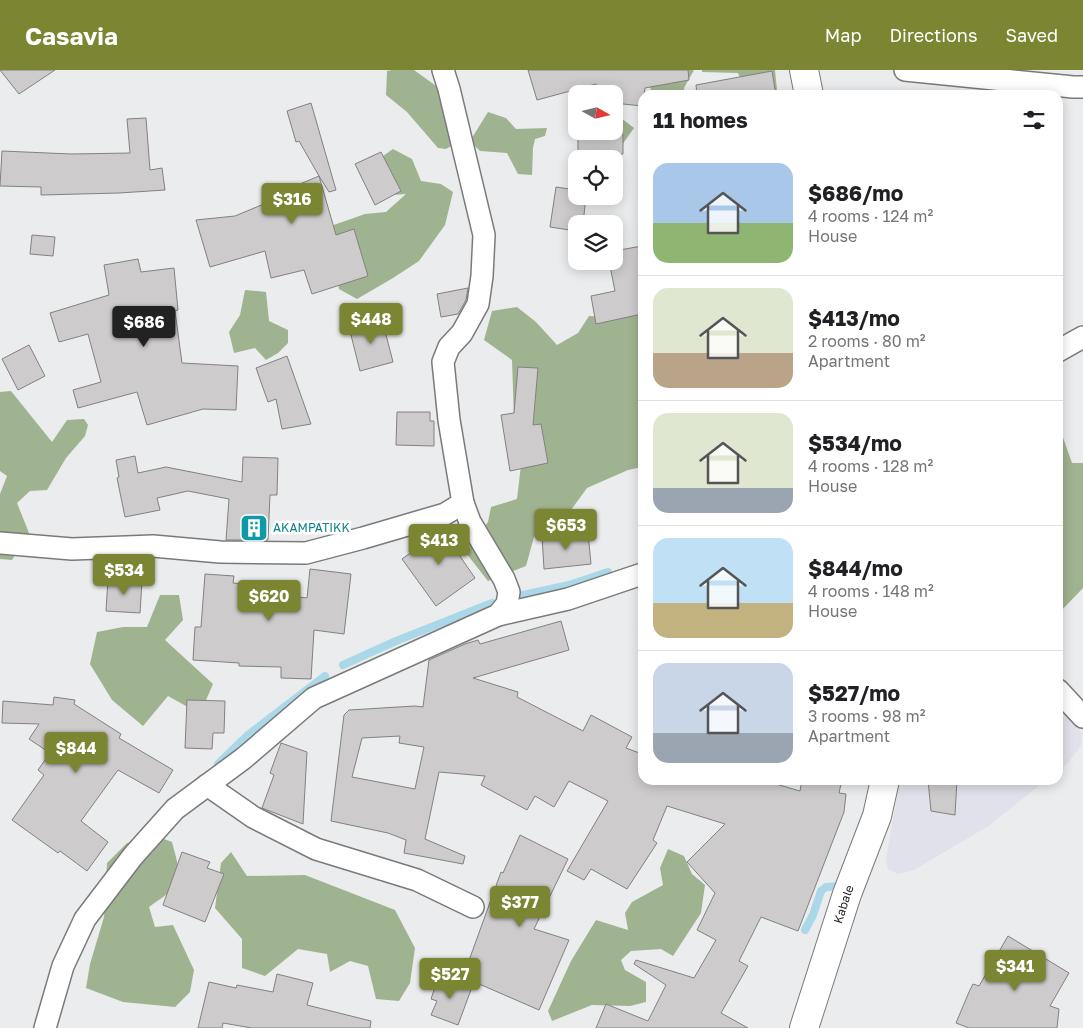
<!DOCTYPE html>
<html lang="en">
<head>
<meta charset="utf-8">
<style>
	body { margin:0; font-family:"Golos Text",sans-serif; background:#f2f2f2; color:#202124; height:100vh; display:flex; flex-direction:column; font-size:19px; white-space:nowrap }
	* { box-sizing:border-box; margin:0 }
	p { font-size:16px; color:#757577 }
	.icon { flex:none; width:28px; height:28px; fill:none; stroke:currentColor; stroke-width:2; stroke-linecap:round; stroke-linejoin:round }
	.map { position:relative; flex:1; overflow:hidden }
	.panel { position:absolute; left:638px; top:20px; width:425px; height:695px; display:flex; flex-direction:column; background:#fff; border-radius:15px; box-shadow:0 2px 12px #0003 }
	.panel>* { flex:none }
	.needle { width:32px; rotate:98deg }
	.buttons { position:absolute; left:568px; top:15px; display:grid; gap:10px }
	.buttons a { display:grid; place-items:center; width:55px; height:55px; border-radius:10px; background:#fff; box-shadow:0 2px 12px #0003; font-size:25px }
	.price { position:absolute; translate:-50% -42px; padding:0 11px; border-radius:5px; background:#7b8532; color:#fff; font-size:16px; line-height:32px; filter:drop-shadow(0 1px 2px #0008) }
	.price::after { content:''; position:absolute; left:50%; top:30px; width:15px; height:11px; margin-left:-8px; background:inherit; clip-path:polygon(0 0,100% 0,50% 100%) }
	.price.on { background:#222; color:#fff }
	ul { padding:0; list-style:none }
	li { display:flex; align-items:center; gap:15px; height:125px; padding:0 15px }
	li+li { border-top:1px solid #e0e0e0 }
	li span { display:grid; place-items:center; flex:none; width:140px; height:100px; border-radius:15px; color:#555 }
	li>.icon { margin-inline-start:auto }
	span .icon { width:60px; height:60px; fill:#fffc; stroke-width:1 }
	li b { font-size:21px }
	h2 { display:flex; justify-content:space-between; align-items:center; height:60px; padding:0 15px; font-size:21px }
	header { display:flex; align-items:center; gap:30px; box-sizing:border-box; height:70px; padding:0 25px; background:#7b8532; color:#fff }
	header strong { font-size:24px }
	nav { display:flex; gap:28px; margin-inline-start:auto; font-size:18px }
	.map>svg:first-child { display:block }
</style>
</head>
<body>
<header>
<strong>Casavia</strong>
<nav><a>Map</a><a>Directions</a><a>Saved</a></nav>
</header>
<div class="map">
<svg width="1083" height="958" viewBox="0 0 1083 958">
	<rect width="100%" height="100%" fill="#ebeced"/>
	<g fill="#e0e1ea">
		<polygon points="1058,634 1078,656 1082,664 1081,675 1068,693 1058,701"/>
		<polygon points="900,710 1046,710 990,755 914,800 898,804 888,799 886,789"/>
	</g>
	<g fill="#a0b390">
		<polygon points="392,0 414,0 439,18 453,75 446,79 438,78 407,42 386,25 387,1"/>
		<polygon points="653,0 694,0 684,18 685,25 651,25 650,8"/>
		<polygon points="702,0 775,0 777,20 774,25 747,25 738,3 702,2"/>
		<polygon points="488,42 506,48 516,59 547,58 545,66 535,69 533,78 532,105 518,104 507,83 480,81 470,71"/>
		<polygon points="621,48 634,58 617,82 618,98 614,100 614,89 590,89 593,61 614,61 614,49"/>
		<polygon points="393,79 412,89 421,111 441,114 453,122 445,155 419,191 393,208 357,229 339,219 328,157 365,144 386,142 406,124 379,126 370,95"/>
		<polygon points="642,198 642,397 628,400 587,418 563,451 534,467 526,496 488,511 466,483 488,452 491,437 517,429 521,395 514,350 512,290 484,270 492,241 517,237 536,252 557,275 578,263 589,246 609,247 624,200"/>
		<polygon points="245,220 266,222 269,251 288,260 288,273 278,283 266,290 255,278 234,283 229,262 240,245"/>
		<polygon points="11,321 52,372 67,350 84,349 88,355 85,366 66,388 47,420 30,421 17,433 29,463 12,490 0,489 0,424 7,406 0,401 0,322"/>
		<polygon points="1058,359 1061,362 1072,393 1083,393 1083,518 1058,544"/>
		<polygon points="160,525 179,525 183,550 165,570 213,614 203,637 195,641 168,626 143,656 112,630 90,594 97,562 123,557 147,557"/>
		<path d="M161,768l11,4c11,42 13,40 -23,65l6,20 18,-2 21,45 -4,22 -15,15 -52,-5 -37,-14 4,-24 14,-47 3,-54 20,-20z"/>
		<polygon points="668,779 684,786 692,804 705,815 701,843 673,886 661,879 631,881 621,890 625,900 646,912 646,932 630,936 592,935 552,951 548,941 571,891 596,850 628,860 625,843 632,832 663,815 660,798"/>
		<polygon points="231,782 247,806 305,805 395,840 415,878 410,913 399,931 376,929 368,896 350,891 330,902 327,884 298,879 265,906 242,898 242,869 215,838 221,793"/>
	</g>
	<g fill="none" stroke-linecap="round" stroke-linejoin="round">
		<g stroke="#aad8e8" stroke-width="8">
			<polyline points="523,525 569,515 608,502"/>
			<polyline points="343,595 396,571 492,533"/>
			<polyline points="218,694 248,665 325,606"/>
			<polyline points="805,860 813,845 821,821 826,817 843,816"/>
		</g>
	</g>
	<g fill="#cdcbcb" stroke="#828180" fill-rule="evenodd">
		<polygon points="0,0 55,0 19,24"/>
		<polygon points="528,0 688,0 689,10 645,18 644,25 642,25 642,36 614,33 614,24 598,24 596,14 537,30"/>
		<polygon points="772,1 776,25 697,25 696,15"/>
		<polygon points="311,33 336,120 329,122 319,106 336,165 354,159 368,206 312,224 304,200 271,208 265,181 210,197 196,150 235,146 276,129 274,125 319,106 299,71 296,72 287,41"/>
		<polygon points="146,48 150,100 162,98 165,120 119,123 41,125 41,117 0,116 2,81 71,84 130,83 127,49"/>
		<polygon points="578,63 623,64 623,84 578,84"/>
		<polygon points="381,82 401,121 375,135 355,94"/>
		<polygon points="556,117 576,120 576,126 586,126 583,154 576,154 576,161 550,157"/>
		<polygon points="32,165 55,167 53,186 30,184"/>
		<polygon points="642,176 642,244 596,254 591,226 615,221 609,191 614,191 614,181"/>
		<polygon points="138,189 141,202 174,198 178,240 175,241 182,293 238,296 236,340 203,339 147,355 137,322 78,338 73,320 101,312 88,264 59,272 50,243 109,225 104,195"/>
		<polygon points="468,218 466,230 458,244 441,247 437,224"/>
		<polygon points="382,249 393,292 360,301 349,257"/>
		<polygon points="29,275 45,306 18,320 2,289"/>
		<polygon points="287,286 311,354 282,359 276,329 268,332 256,298"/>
		<polygon points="518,297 538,298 533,355 541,354 548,393 510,401 501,345 514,343"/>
		<polygon points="397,342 430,342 430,351 434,351 434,376 396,375"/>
		<polygon points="135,386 138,403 166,397 242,412 243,387 278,388 277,425 270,425 268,470 226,470 229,429 188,421 157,428 160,440 125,447 117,408 119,407 116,390"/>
		<polygon points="448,456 461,474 455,479 475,508 436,536 402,489"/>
		<polygon points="588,463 591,494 544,499 542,466"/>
		<polygon points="310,499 351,504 344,564 314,560 311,609 281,608 281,597 239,596 239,593 193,590 195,557 201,557 205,504 234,506 233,513 268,517 267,523 307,528"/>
		<polygon points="108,509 142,511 140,543 106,541"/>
		<path d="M561,551l8,29 -96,28 45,14 -1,5 66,34 8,-16 41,22 -6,11 16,6v26h120l38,11 2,-11h1l38,4 -2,9 7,1 -2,18 -46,119 -37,-14 -22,44 9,5 -27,47 27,15h-152l10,-24 42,17 18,-36 -32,-21 2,-4 58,18 22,-38 -19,-10 18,-37 -28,-31 38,-38 -58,-18 -14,34 4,3 -30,46 -36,-20 -7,11 -17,-9 41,-70 -39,-20 -15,26 -19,-11 -8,14 -46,-25 4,-9 -46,-4 -14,67 40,17 -2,8 -59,-11 2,-13 -18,-7 -57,-12 13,-106 5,-5 66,-4 8,1 6,-47 36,-16 13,-4 2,4zM400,666l-1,7 25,4 -9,42 -63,-12 10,-39z"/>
		<polygon points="54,627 75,630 74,634 121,664 119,668 173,700 159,723 118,700 81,751 108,772 87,801 60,781 58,783 12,750 44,705 38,700 50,683 29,669 39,654 2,653 3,631 53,635"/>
		<polygon points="187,630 225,631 224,663 213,663 212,679 185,678"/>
		<polygon points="281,673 307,682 303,754 262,738 274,705 270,703"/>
		<polygon points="928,710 957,710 955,745 931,741"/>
		<polygon points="520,765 568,789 534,859 569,870 539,940 463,907 501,802 503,803"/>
		<polygon points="182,782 210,792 207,798 224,804 205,852 163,835"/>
		<polygon points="1008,866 1069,903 1050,936 1059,939 1057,958 969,958 956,953 969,922 973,914 979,916"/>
		<polygon points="277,904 313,913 307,935 371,951 370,958 252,958 223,953 222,958 198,958 209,912 236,918 237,915 273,922"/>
		<polygon points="446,907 472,917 458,955 431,945 437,931 431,929 437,911 443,913"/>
	</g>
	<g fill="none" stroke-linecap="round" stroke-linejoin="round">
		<defs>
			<g id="street">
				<polyline points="905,0 1073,17 1083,17"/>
				<polyline points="1058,281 1083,267"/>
				<polyline points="0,473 72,479 153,476 220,482 306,483 363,468 445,444 463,433"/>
				<polyline points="498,545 568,529 642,504"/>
				<polyline points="1058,620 1083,647"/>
				<polyline points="207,715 253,747 316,779 417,810 473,837"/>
				<polyline points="45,958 63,896 85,849 133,786 175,739 244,688 314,628 498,545 507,534 509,522 504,509 470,452 463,433 449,350 443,292 449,277 462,263 478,234 482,206 484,165 449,19 443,0"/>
			</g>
			<g id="secondary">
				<polyline points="804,0 809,25"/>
				<path id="s1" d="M804,958l43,-134 30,-78 8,-36"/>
			</g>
		</defs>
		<use href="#street" stroke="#7a7a7b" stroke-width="24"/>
		<use href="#secondary" stroke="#7a7a7b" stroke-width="30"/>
		<use href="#street" stroke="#fff" stroke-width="21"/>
		<use href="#secondary" stroke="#fff" stroke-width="28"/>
	</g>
	<defs>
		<symbol id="building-square" viewBox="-11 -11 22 22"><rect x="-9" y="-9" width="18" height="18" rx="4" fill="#0f9aa8" stroke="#fff"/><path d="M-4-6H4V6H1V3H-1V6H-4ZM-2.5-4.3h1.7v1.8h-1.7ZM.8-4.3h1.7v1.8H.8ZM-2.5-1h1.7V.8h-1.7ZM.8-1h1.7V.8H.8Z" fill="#fff"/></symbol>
	</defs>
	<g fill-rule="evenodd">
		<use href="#building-square" x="238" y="442" width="32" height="32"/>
	</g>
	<g text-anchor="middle" stroke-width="5" stroke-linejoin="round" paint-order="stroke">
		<g font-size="12" fill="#0d838f" stroke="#fff" text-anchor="start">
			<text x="273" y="462">AKAMPATIKK</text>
		</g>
		<g font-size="12" fill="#232323" stroke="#fff">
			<text dy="4" stroke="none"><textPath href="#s1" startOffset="130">Kabale</textPath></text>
		</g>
	</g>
</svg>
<div class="buttons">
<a><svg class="needle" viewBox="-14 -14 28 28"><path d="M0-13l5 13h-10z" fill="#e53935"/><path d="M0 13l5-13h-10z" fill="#757577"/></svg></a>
<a><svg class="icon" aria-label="locate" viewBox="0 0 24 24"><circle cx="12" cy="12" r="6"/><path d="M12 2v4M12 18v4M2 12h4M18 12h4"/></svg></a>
<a><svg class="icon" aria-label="layers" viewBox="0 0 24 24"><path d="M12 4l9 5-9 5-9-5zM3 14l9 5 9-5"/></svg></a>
</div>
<b class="price" style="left:292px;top:155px">$316</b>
<b class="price" style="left:371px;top:275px">$448</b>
<b class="price on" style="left:144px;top:278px">$686</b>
<b class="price" style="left:566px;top:481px">$653</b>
<b class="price" style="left:439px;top:496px">$413</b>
<b class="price" style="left:124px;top:526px">$534</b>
<b class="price" style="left:269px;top:552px">$620</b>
<b class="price" style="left:76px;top:704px">$844</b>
<b class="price" style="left:520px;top:858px">$377</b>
<b class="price" style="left:1015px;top:922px">$341</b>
<b class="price" style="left:450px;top:930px">$527</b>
<section class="panel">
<h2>11 homes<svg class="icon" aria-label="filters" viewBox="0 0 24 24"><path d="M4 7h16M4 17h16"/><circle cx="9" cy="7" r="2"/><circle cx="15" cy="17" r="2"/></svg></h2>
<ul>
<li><span style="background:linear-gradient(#a9c7e8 60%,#8fb573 0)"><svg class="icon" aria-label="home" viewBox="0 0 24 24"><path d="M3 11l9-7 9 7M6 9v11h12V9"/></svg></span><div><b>$686/mo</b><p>4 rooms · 124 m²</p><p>House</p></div></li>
<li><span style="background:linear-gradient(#dfe7d0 65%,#b9a48a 0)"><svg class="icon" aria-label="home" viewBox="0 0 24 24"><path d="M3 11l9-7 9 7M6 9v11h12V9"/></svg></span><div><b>$413/mo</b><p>2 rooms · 80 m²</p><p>Apartment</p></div></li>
<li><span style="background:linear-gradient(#dfe7d0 75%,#9aa5b1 0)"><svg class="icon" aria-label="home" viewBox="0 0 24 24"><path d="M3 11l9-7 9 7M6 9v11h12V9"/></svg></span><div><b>$534/mo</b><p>4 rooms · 128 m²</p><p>House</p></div></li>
<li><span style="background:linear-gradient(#bfe0f5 65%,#c2b280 0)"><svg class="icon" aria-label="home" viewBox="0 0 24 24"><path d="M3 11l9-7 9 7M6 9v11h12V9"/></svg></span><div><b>$844/mo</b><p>4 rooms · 148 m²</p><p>House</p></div></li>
<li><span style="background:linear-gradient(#c9d6e8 70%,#9aa5b1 0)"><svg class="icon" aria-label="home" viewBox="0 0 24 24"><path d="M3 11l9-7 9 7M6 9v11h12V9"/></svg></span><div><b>$527/mo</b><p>3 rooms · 98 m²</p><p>Apartment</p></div></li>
</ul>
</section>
</div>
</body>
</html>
